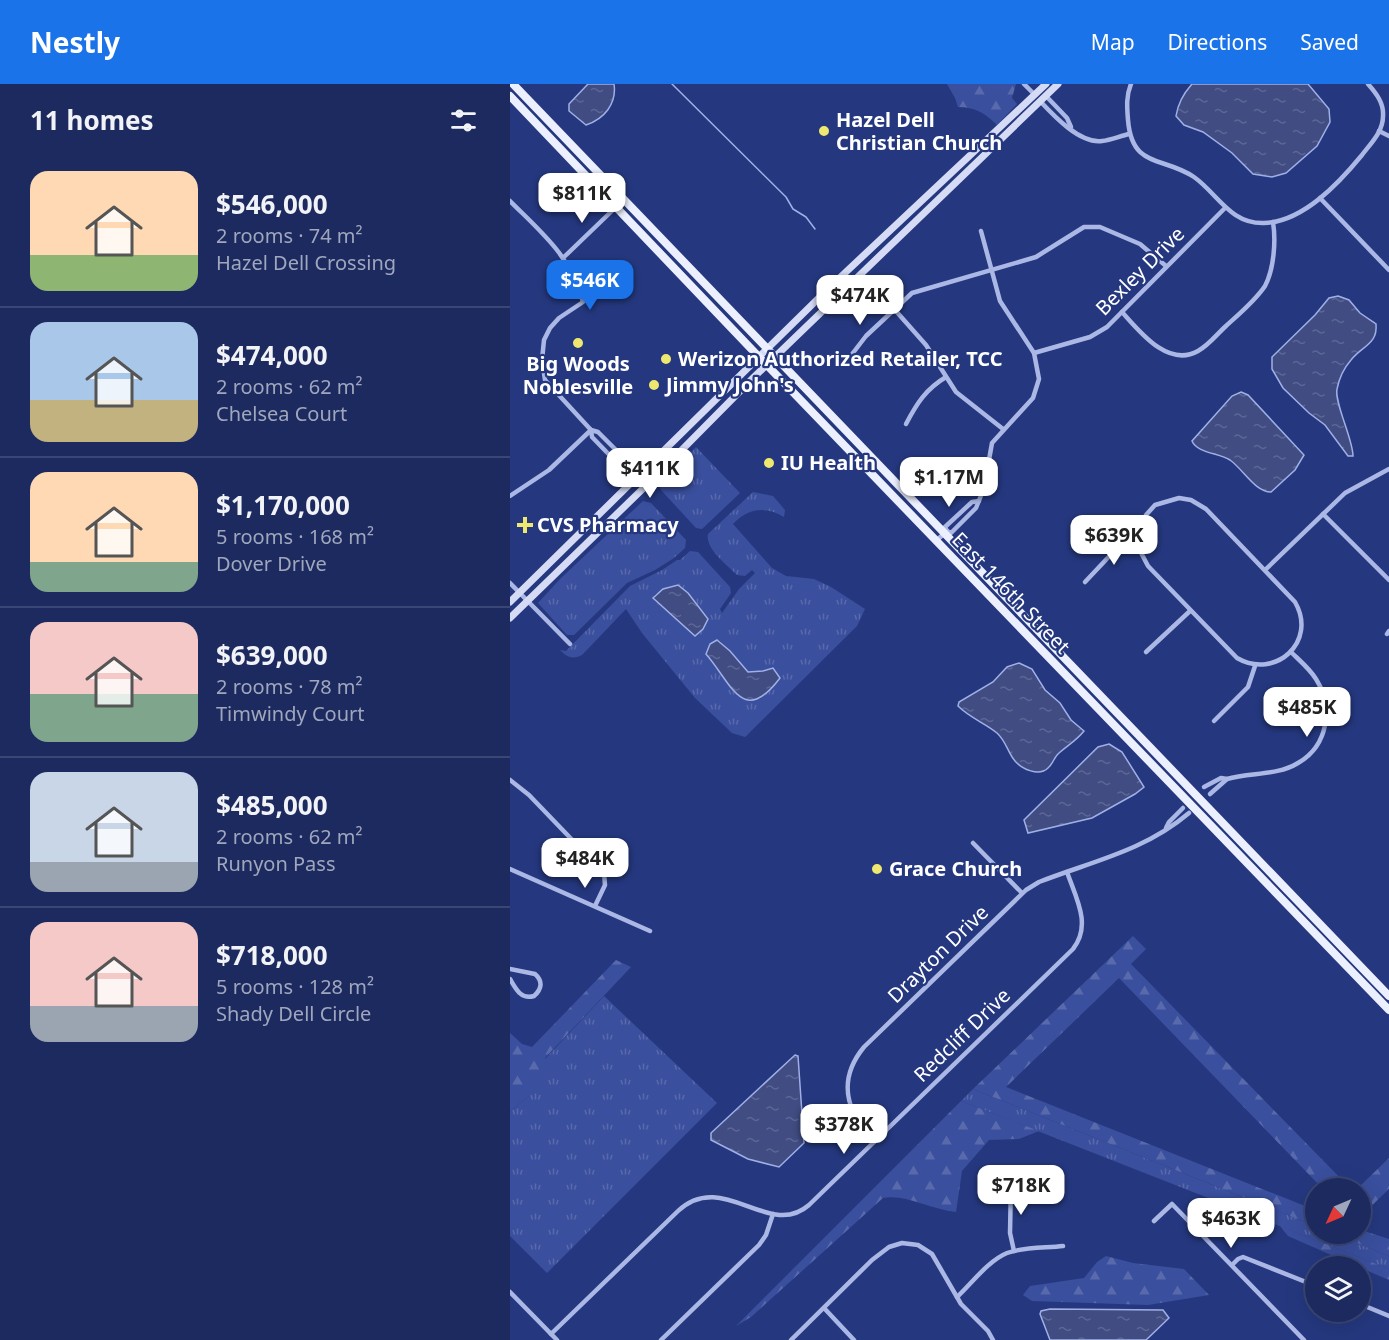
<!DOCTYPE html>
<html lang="en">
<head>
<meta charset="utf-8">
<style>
	body { margin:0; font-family:"Noto Sans",sans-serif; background:#293668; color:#f1f3f6; height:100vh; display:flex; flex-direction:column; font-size:22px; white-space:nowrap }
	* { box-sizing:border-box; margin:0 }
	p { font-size:20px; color:#a0a7bd }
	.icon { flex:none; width:33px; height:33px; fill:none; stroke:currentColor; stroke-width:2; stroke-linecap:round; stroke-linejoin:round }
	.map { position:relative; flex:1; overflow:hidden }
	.sheet { display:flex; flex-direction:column; background:#1c2a5f; width:510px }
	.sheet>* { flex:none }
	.needle { width:39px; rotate:226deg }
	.fabs { position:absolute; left:795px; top:1094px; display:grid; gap:12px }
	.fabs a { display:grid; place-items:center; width:66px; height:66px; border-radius:50%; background:#1c2a5f; box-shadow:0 6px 24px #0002,0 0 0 2px #3a4674; font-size:30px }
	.price { position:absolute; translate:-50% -51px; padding:0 14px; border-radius:12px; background:#fff; color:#222; font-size:20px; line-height:39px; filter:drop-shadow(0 2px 3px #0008) }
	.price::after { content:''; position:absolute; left:50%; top:36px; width:18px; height:14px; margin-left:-9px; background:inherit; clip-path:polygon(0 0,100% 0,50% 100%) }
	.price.on { background:#1a73e8; color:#fff }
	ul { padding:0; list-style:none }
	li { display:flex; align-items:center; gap:18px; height:150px; padding:0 30px }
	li+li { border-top:2px solid #3a4674 }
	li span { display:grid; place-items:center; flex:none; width:168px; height:120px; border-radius:18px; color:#555 }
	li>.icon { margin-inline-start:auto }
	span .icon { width:72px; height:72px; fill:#fffc; stroke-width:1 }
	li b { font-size:26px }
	h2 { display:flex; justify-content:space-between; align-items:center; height:72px; padding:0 30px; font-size:26px }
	header { display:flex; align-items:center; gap:36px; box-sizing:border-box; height:84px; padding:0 30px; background:#1a73e8; color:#fff }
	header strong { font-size:28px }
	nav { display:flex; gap:33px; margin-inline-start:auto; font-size:21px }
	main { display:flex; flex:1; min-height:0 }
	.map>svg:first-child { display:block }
</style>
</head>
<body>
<header>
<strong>Nestly</strong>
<nav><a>Map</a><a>Directions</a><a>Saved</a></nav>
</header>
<main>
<section class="sheet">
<h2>11 homes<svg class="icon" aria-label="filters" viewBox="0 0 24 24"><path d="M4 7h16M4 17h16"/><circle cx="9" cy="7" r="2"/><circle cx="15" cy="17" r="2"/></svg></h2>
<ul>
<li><span style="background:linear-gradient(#ffd9b3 70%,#8fb573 0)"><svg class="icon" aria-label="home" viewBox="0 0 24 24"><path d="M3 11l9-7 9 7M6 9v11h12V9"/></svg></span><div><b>$546,000</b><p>2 rooms · 74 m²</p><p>Hazel Dell Crossing</p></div></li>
<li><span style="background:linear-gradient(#a9c7e8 65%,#c2b280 0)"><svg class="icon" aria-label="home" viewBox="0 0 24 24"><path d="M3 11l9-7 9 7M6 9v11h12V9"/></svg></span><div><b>$474,000</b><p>2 rooms · 62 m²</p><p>Chelsea Court</p></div></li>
<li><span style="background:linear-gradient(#ffd9b3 75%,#7fa58c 0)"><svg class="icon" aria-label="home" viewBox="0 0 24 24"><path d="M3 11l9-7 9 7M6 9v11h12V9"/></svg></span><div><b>$1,170,000</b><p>5 rooms · 168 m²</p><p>Dover Drive</p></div></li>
<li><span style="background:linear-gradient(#f6c9c9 60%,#7fa58c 0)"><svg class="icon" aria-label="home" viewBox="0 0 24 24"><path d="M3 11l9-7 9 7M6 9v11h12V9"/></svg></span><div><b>$639,000</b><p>2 rooms · 78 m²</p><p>Timwindy Court</p></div></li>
<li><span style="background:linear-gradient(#c9d6e8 75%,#9aa5b1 0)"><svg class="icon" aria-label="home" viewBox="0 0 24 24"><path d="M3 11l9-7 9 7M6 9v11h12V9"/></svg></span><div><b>$485,000</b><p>2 rooms · 62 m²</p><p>Runyon Pass</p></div></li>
<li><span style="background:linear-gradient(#f6c9c9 70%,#9aa5b1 0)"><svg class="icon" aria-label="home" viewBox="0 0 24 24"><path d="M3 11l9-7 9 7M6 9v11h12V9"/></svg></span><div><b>$718,000</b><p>5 rooms · 128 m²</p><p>Shady Dell Circle</p></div></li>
</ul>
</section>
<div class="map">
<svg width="879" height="1256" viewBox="0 0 879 1256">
	<defs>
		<pattern id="grass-tufts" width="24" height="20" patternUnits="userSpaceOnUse" patternTransform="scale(1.5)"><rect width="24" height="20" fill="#3a4f9d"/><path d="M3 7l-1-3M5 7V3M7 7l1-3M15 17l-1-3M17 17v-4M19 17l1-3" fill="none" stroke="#5869ac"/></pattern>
		<pattern id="forest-firs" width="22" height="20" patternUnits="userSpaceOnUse" patternTransform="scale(1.5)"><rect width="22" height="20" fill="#3a4f9d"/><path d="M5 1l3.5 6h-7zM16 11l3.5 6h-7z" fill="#5869ac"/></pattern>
		<pattern id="water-ripples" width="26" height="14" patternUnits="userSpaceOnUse" patternTransform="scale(1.5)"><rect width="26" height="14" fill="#404c82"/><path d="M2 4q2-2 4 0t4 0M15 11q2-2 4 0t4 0" fill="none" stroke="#5d6795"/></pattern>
	</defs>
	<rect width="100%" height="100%" fill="#25387f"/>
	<g fill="url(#grass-tufts)" fill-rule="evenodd">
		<polygon points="186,363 230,409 192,445 186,444 151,406 149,401"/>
		<path d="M243,408l20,4 12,14 -1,7c-19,-11 -36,-9 -51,7l39,44 14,8 28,3 17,8 34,22 -8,17 -112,111 -13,-4 -37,-35 -53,-65 -16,-24 -44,46c-10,5 -15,2 -22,-5l6,1 64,-65 32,-16 15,-10h3l10,-9 8,1 32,35 1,6 -11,16 2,4 17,-24 16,-16 -3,-3 -7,6 -8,-1c-10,-10 -32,-26 -29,-41zM161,502l24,49 -40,-34 -1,-6 9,-6zM210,557l28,31 15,-1 4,-2 8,15 -15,15 -31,-14 -14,-21 -9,-10 4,-10z"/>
		<polygon points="133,417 141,419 176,456 175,464 164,474 145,486 117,499 64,551 57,551 28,519 50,495"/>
		<polygon points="94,912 207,1019 37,1189 0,1152 0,1027 19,1012 35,975"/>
		<polygon points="463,1005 805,1142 806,1149 822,1149 879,1172 879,1185 451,1017"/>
	</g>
	<g fill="url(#forest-firs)">
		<path d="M437,0h69l-4,14 5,6 -20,21c-12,-12 -22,-18 -39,-18l-3,-9z"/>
		<polygon points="623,852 636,865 621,880 840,1104 812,1104 609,894 496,1003 805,1126 805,1142 463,1005"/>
		<polygon points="106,876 121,883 35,974 37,989 19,1012 0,1027 0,949 12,960 22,963"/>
		<path d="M451,1017l78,30 -20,8 -30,1 -27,31 -6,41c-25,-2 -49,-18 -73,-14l-132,119 -15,9z"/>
		<polygon points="879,1074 879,1105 851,1132 850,1104 848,1104"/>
		<polygon points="770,1142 879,1185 879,1196 851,1184 850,1182 846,1182 778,1152"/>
		<polygon points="851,1146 879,1155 879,1172 822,1149 850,1149"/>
		<polygon points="596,1172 623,1179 674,1185 699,1211 638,1221 522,1217 513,1211 520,1202 574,1194 587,1178"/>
	</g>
	<g fill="url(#water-ripples)" stroke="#a0b0e7" stroke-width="1.5">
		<path d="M78,0h26c3,20 -10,35 -28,41l-17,-14v-7z"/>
		<path d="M682,0h116l21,25 1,13 -13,24 -31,27 -14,4 -19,-3 -21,-21 -29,-21 -19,-7 -8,-9c2,-13 7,-22 16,-32z"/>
		<path d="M828,212l11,4 11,13 16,11c2,20 -14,22 -25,36 -7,8 -12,19 -14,29 -3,13 16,50 16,67h-5l-23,-31 -16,-12 -26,-25 -11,-19v-12l43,-42 14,-17z"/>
		<path d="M731,308l7,3 56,60 -9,15 -24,22c-16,0 -28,-23 -41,-32 -11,-7 -33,-7 -38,-19l40,-45z"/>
		<polygon points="168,501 178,509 198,535 193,545 185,552 143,514 153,505"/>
		<path d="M207,556l13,11 18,21 15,-1 10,-3 7,10c-37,49 -48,6 -74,-24l4,-10z"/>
		<path d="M509,579l13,6 13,21 15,13 11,17 13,11c-8,10 -16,14 -25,22 -5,4 -6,11 -11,15 -9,9 -26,1 -33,-7 -7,-8 -9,-20 -18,-28 -12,-10 -27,-15 -39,-27l1,-4 34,-20 14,-15z"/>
		<polygon points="599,660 612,668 634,703 625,710 582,734 518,749 514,736 588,663"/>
		<polygon points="285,971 288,972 294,1059 269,1083 238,1075 201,1056 201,1049"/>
		<polygon points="540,1225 653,1226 659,1234 636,1256 540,1256 530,1230 531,1227"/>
	</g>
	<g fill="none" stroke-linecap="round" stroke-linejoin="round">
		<polyline stroke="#a0b0e7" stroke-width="1.5" points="162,0 276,113 283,125 296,133 305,145"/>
		<g stroke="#abb8e6" stroke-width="4.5">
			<polyline points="514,0 525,11"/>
			<path d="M621,0c-5,12 -4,23 -3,36 4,49 35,36 66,57 24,17 36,47 70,46 39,-1 75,-40 98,-68 9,-12 21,-23 21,-39 1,-13 -7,-23 -15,-32"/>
			<polyline points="536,12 557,34 561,43"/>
			<path d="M530,17c14,15 40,43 62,40 9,-1 18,-5 27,-7"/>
			<polyline points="869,47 879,52"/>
			<polyline points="810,114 879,186"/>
			<path d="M0,117c33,33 60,54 73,101l-24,16 -9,10 -6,12 -2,20 3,20 46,50 1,7 31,32 7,1"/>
			<polyline points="54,173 106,123"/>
			<polyline points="385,226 416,261 446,308 493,345"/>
			<path d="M612,228c18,20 46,56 76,39 11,-6 19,-17 28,-25 13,-12 29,-25 39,-40 9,-17 11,-45 8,-64"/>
			<polyline points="524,269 580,253 597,243 715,124"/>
			<polyline points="336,278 356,252 402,209 526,173 574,143 590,143 630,160 656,182"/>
			<path d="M396,340c11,-21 20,-35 40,-47"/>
			<polyline points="81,346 88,348 119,379 120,386"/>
			<polyline points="0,412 39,386 81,346"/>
			<path d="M669,414l12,2 15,9 89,93c23,40 -20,78 -58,56l-89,-92 -10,-19 -1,-7 4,-16 5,-9 9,-10z"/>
			<polyline points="813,430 879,496"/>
			<polyline points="437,447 441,449 466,424 474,404 482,359 523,314 529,295 524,269 490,217 471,147"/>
			<polyline points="427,456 437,447 435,443 462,418 469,417"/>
			<polyline points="755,486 835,409 879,385"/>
			<polyline points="575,498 608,463 627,456"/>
			<polyline points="0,499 60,560"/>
			<polyline points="877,550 879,547"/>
			<polyline points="636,568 680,527"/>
			<polyline points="704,637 738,603 745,582"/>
			<path d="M717,695c23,-7 50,-3 71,-16 30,-17 36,-56 18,-84 -6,-10 -17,-19 -25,-27"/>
			<polyline points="0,696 19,711 94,789 95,801 85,822"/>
			<polyline points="694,703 711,694 717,695 700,710"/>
			<polyline points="656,744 659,738 673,724"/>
			<polyline points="463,759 512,809"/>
			<polyline points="0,785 140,847"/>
			<path d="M0,885l25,5c8,7 7,15 -1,22 -13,4 -18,-7 -24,-17"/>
			<path d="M364,1058c-27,-29 -38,-61 -10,-95l162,-157 13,-8c54,-21 105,-31 150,-69"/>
			<polyline points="501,1099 500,1149 504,1167"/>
			<polyline points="644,1137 662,1120 794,1256"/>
			<polyline points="722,1181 728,1175 733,1173 806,1202"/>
			<polyline points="0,1208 47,1256"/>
			<path d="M447,1213c15,-14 31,-36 50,-44 16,-6 39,-5 56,-7"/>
			<polyline points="850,1220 879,1232"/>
			<polyline points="314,1224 344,1256"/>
			<path d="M41,1250l127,-123c45,-42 91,29 131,-6l264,-256c19,-24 3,-51 -6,-77"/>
			<polyline points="151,1256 249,1161 256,1151 263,1130"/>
			<polyline points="281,1256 362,1176 379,1163 392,1159 408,1161 422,1170 451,1220 478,1247 483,1256"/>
		</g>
		<g stroke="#d5dbf5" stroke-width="7">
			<polyline points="0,518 320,203 536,0"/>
			<polyline points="0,534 147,391 244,293 548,0"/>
		</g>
		<g stroke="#eceffd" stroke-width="8">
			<polyline points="3,0 879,912"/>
			<polyline points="0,12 249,273 879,926"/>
		</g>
	</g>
	<g fill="#efe870" stroke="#25387f" stroke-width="2">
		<circle cx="314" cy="47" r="6"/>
		<circle cx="68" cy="259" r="6"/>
		<circle cx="156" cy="275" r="6"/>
		<circle cx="144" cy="301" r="6"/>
		<circle cx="259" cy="379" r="6"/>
		<path d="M12 432h6v6h6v6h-6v6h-6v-6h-6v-6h6z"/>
		<circle cx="367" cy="785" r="6"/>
	</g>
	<g text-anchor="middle" stroke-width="4.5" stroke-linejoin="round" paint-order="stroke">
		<g font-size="20" font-weight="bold" fill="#fff" stroke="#25387f" text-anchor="start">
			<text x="326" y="43">Hazel Dell<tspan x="326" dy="23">Christian Church</tspan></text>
			<text x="168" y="282">Werizon Authorized Retailer, TCC</text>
			<text x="68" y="287" text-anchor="middle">Big Woods<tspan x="68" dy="23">Noblesville</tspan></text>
			<text x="156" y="308">Jimmy John's</text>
			<text x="271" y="386">IU Health</text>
			<text x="27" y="448">CVS Pharmacy</text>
			<text x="379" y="792">Grace Church</text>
		</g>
		<g font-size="20" fill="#fff" stroke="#25387f">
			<text transform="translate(630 187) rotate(-45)" y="7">Bexley Drive</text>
			<text transform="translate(501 509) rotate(46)" y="7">East 146th Street</text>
			<text transform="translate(428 870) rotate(-44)" y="7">Drayton Drive</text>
			<text transform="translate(452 951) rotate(-44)" y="7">Redcliff Drive</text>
		</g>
	</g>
</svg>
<div class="fabs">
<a><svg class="needle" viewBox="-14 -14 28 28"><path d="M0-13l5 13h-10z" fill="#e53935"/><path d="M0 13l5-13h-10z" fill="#a0a7bd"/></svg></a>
<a><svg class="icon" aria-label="layers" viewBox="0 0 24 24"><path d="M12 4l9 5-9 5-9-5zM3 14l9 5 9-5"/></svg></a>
</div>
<b class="price" style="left:72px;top:140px">$811K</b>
<b class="price on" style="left:80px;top:227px">$546K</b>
<b class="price" style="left:350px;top:242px">$474K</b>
<b class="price" style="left:140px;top:415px">$411K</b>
<b class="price" style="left:439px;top:424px">$1.17M</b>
<b class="price" style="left:604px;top:482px">$639K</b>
<b class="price" style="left:797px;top:654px">$485K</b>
<b class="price" style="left:75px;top:805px">$484K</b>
<b class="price" style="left:334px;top:1071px">$378K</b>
<b class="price" style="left:511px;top:1132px">$718K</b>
<b class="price" style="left:721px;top:1165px">$463K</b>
</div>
</main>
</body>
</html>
